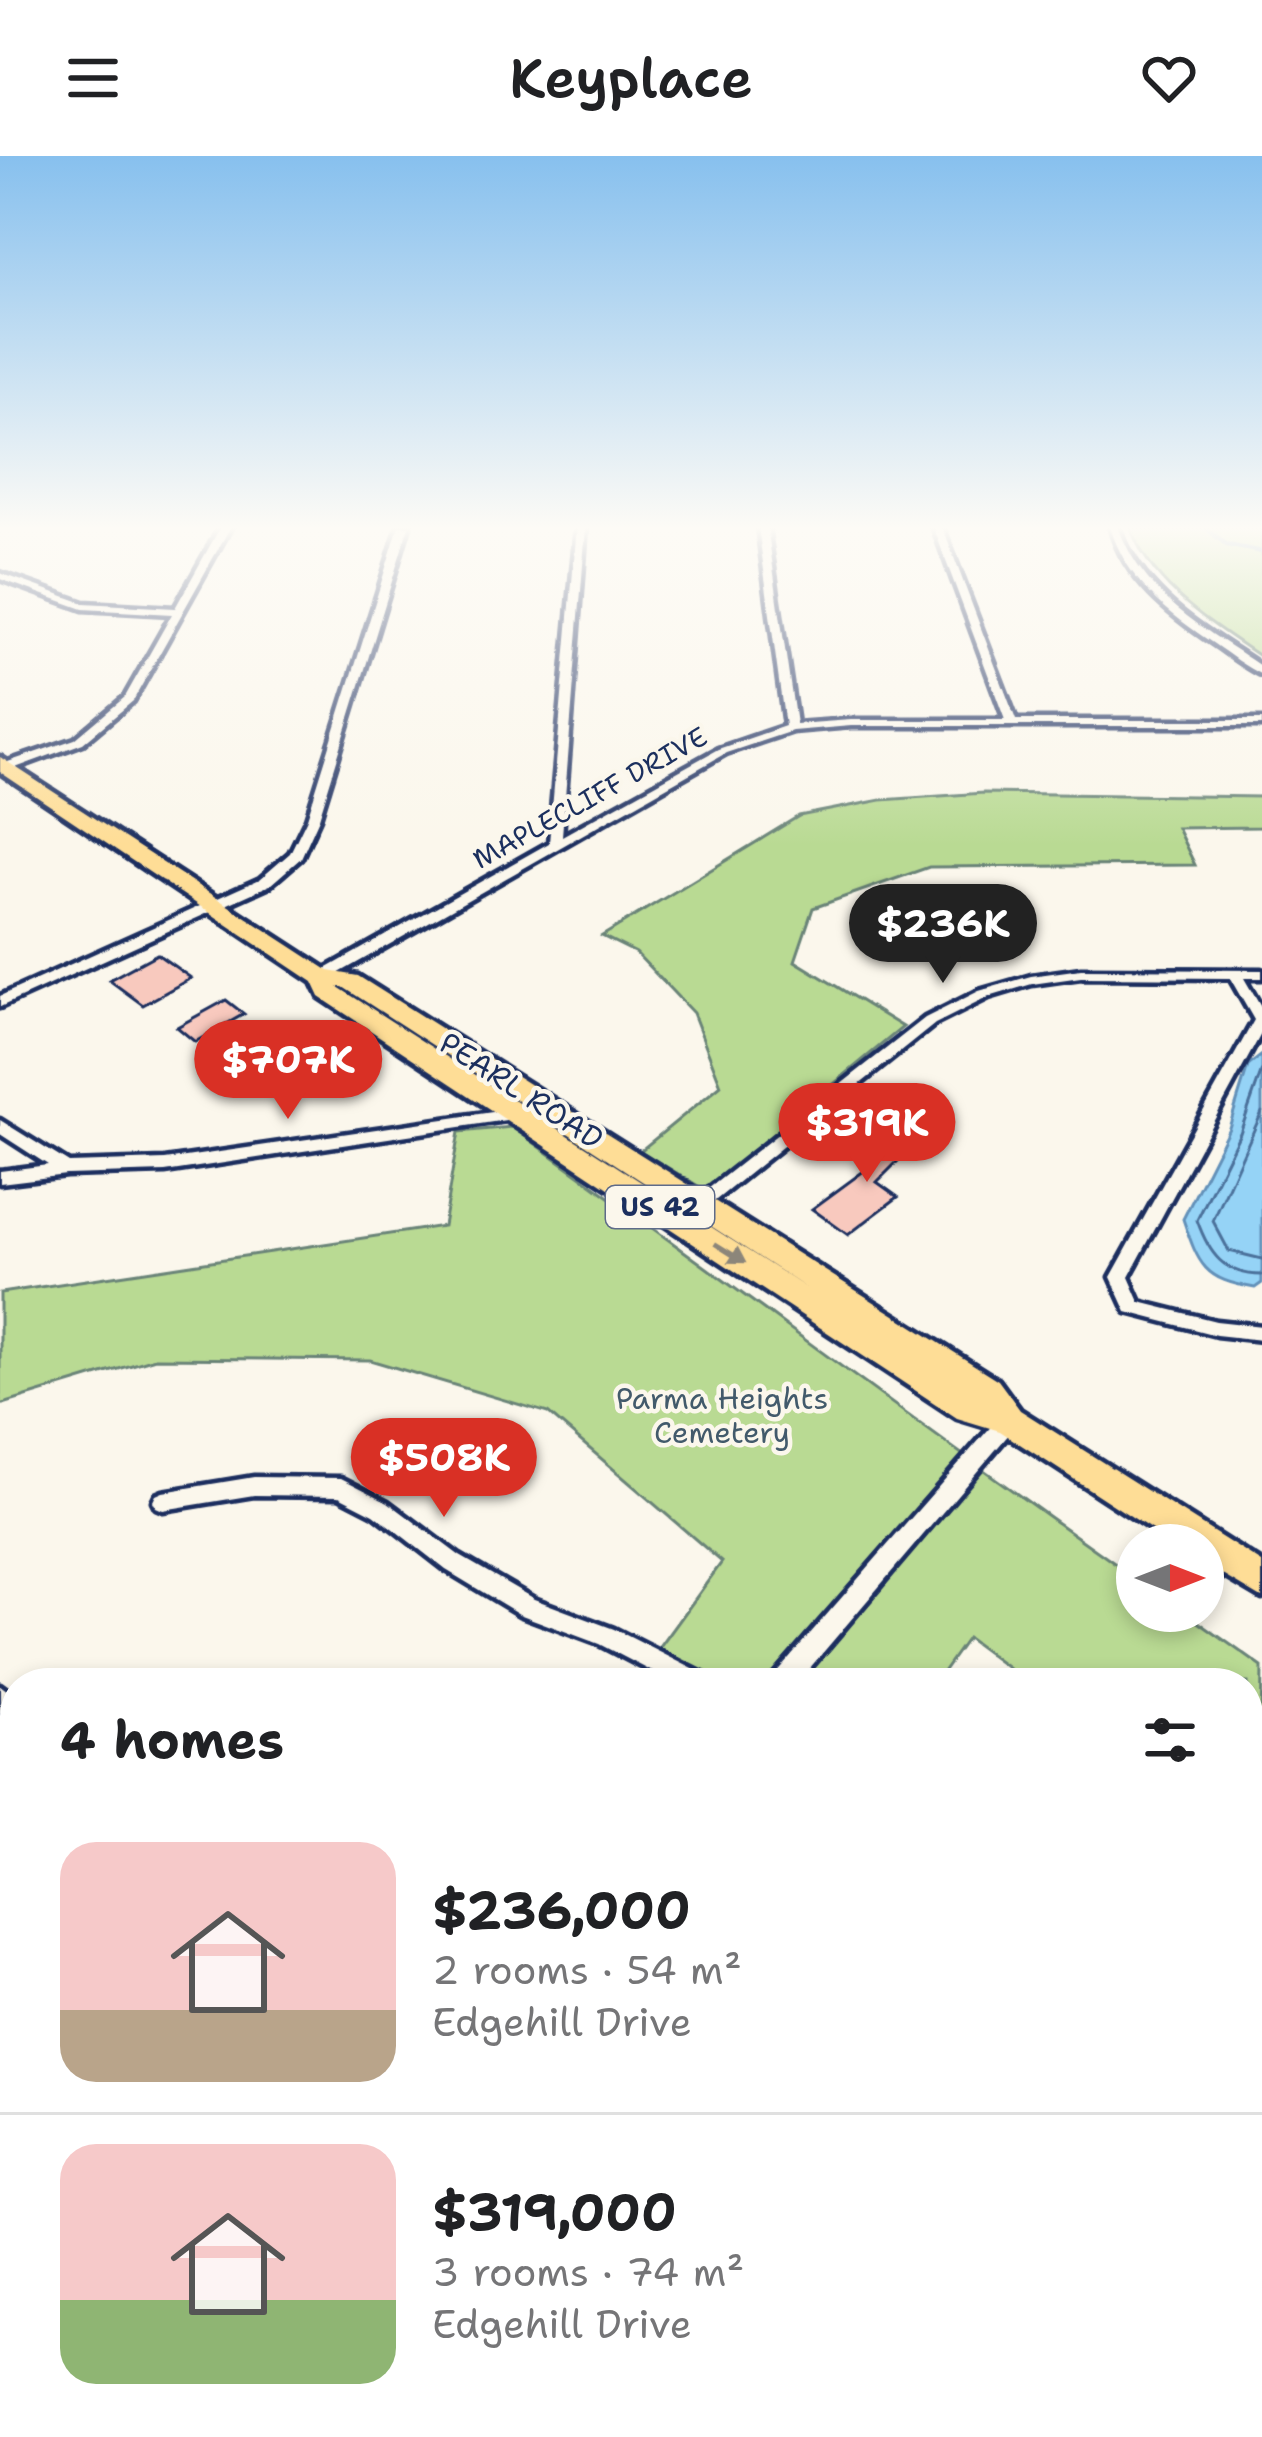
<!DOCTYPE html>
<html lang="en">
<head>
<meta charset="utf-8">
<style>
	body { margin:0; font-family:"Shantell Sans",sans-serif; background:#f6f6f6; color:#202124; height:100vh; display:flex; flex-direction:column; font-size:45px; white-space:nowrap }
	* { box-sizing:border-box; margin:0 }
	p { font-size:39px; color:#757577 }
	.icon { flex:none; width:66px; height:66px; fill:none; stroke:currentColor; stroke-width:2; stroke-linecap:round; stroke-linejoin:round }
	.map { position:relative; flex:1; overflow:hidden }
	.details { position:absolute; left:0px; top:1512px; width:1263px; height:771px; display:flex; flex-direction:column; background:#fff; border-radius:48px 48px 0 0; box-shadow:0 6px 18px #0003 }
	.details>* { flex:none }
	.needle { width:78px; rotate:90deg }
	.fabs { position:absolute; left:1116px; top:1368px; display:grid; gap:24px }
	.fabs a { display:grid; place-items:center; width:108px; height:108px; border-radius:50%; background:#fff; box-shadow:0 6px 18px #0003; font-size:60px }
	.price { position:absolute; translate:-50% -102px; padding:0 27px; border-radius:42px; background:#d93025; color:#fff; font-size:39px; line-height:78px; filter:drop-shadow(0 3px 6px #0008) }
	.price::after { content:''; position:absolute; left:50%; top:72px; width:36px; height:27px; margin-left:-18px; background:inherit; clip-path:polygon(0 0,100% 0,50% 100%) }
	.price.active { background:#222; color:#fff }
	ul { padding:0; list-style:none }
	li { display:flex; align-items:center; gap:36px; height:300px; padding:0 60px }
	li+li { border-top:3px solid #e0e0e0 }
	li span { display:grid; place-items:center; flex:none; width:336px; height:240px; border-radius:36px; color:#555 }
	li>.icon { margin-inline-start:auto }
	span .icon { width:144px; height:144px; fill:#fffc; stroke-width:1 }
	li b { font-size:51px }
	h2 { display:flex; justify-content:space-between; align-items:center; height:144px; padding:0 60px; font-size:51px }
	header { display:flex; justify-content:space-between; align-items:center; height:156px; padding:0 60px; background:#fff; font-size:54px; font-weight:600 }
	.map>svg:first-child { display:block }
</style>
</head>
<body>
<header><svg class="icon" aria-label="menu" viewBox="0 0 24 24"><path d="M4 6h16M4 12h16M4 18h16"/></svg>Keyplace<svg class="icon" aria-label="heart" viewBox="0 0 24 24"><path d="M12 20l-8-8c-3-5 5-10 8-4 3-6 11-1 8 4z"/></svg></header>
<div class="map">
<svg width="1262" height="2281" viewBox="0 0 1262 2281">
	<rect width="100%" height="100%" fill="#fbf7ec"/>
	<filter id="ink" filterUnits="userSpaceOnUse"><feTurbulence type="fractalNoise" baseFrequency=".00833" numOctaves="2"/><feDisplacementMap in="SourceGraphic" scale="24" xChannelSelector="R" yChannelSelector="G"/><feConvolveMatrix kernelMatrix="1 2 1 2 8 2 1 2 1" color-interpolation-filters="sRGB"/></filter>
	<g filter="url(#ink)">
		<g fill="#b9da93" stroke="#6a8478" stroke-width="3">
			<path d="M1130,370h132v132c-51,-35 -111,-71 -132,-132z"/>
			<polygon points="984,637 1262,641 1262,671 1177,672 1195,709 929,711 813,752 795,805 903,871 705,1034 640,995 721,929 693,857 636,797 602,780 799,660 881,644"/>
			<path d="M512,971c210,149 414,305 625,452v32h46l79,56 -3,190 -11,-9v-165h-220l-61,-45 -32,45h-301l88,-121 -174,-149 -178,-53 -215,-2 -155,47v-112l443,-67 16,-94z"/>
			<polygon points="0,1529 15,1550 15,2020 0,2036"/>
		</g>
		<path fill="#95d3f6" stroke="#6491b9" stroke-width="3" d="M1262,899v228l-7,5c-51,-8 -56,-22 -72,-69l46,-91 19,-62z"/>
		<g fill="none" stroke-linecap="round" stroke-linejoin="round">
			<g stroke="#4c719b" stroke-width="3">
				<path d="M1262,914l-22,63 -43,87c12,34 27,55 65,55"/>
				<polyline points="1262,956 1213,1065 1229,1095 1262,1103"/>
			</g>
			<polyline stroke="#6491b9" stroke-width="4.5" points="1203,370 1227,389 1262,396"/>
		</g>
		<g fill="#f8c9be" stroke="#1b2f5e" stroke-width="3">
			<polygon points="157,798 191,822 143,849 109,824"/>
			<polygon points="226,844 244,858 195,886 177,871"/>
			<polygon points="888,969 918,985 877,1026 898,1041 848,1079 812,1053 883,1001 865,991"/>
		</g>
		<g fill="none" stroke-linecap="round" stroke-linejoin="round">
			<defs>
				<polyline id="service" points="302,2268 308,2281"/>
				<g id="minor">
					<polygon points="221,370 231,370 133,545 83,587 10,614 2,614 2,608 75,583 125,541 172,458 83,453 0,423 0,417 84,447 175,452"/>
					<polygon points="399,370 409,370 319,662 301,702 270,729 0,851 0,840 260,723 290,697 307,662"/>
					<polygon points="577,370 586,370 562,680 718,593 785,570 758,370 767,370 796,568 851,564 1005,564 933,370 942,370 1016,564 1262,564 1262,570 851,570 792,575 726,597 327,824 317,824 317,818 549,687"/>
					<path d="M1110,370h8c25,71 85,101 144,141v8c-17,-8 -32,-20 -48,-31 -45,-30 -89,-64 -104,-118z"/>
					<polygon points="1081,813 1262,814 1262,822 1244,822 1262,853 1262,876 1129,1121 1140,1146 1216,1165 1262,1170 1262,1184 1216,1179 1127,1156 1111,1121 1254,864 1230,822 1081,821 1032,828 989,841 935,868 706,1052 694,1052 692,1048 694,1044 925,862 979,835 1031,820"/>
					<polygon points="513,953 519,954 521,958 519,962 165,1016 66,1019 0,1027 0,1015 48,1009 0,978 0,964 69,1007 165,1004"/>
					<polygon points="1009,1256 1016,1258 1019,1264 1016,1270 797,1527 771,1527 774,1519 1002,1258"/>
					<polygon points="254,1321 341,1322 388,1346 460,1400 534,1443 614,1473 705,1519 708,1527 674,1527 599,1488 519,1458 446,1414 374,1358 339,1340 254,1339 163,1354 156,1351 153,1345 156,1339 163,1336"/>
					<polygon points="0,1529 15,1540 15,1568 0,1557"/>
					<polygon points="1248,1975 1262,1982 1262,2014 1248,2007"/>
					<polygon points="605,2268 641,2268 647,2281 612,2281"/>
				</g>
				<path id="primary" d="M0,601l329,214 29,5 640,404 22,30 242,153v35l-59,-35v-18h-28l-175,-114 -43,-13 -637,-421 -7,-15 -313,-210zM338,831h5l468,304z"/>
			</defs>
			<use href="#service" stroke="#1b2f5e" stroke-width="22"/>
			<use href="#minor" stroke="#1b2f5e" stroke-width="9"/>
			<use href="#primary" stroke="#1b2f5e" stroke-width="9"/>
			<use href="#service" stroke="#fbf7ec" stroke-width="14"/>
			<use href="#minor" fill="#fbf7ec" fill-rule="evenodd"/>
			<use href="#primary" fill="#fedd96" fill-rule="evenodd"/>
		</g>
		<defs><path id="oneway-solid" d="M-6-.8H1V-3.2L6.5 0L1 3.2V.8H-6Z" transform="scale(3)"/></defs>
		<use fill="#8c867a" href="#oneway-solid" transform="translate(730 1097) rotate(32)"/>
	</g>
	<linearGradient id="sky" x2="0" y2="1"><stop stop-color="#87c0ee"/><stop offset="0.54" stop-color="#fdfbf6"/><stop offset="1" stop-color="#fdfbf6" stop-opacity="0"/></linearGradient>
	<rect width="1262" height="689" fill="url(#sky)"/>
	<g text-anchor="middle" stroke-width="9" stroke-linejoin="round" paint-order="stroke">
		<g font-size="27" fill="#1b2f5e" stroke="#fbf7ec">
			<text transform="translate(590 642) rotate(-29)" y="9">MAPLECLIFF DRIVE</text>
		</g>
		<rect fill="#fbf7ec" stroke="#5e6b89" stroke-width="3" x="606" y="1030" width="108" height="42" rx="9"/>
		<g font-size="27" font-weight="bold" fill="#1b2f5e">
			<text x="660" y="1060">US 42</text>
		</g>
		<g font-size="30" fill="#1b2f5e" stroke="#fbf7ec">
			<text transform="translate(521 935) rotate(33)" y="10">PEARL ROAD</text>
		</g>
		<g font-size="30" fill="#425a6b" stroke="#fbf7ec">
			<text x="722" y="1253">Parma Heights<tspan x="722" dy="34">Cemetery</tspan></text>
		</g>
	</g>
</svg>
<div class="fabs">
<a><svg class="needle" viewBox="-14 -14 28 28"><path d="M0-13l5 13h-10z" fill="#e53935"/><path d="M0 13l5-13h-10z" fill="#757577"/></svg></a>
</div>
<b class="price active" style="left:943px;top:830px">$236K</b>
<b class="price" style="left:288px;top:966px">$707K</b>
<b class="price" style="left:867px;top:1029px">$319K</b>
<b class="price" style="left:444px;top:1364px">$508K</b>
<section class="details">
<h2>4 homes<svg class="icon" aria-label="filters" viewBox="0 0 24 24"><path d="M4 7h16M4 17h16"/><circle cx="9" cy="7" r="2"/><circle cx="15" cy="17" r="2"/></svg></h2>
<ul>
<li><span style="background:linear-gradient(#f6c9c9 70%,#b9a48a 0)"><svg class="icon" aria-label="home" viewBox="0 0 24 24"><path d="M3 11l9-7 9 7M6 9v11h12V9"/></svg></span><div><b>$236,000</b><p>2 rooms · 54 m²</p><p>Edgehill Drive</p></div></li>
<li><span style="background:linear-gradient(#f6c9c9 65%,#8fb573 0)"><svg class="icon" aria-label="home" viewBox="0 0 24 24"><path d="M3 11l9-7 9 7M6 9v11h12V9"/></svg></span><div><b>$319,000</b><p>3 rooms · 74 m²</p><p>Edgehill Drive</p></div></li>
</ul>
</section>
</div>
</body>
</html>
